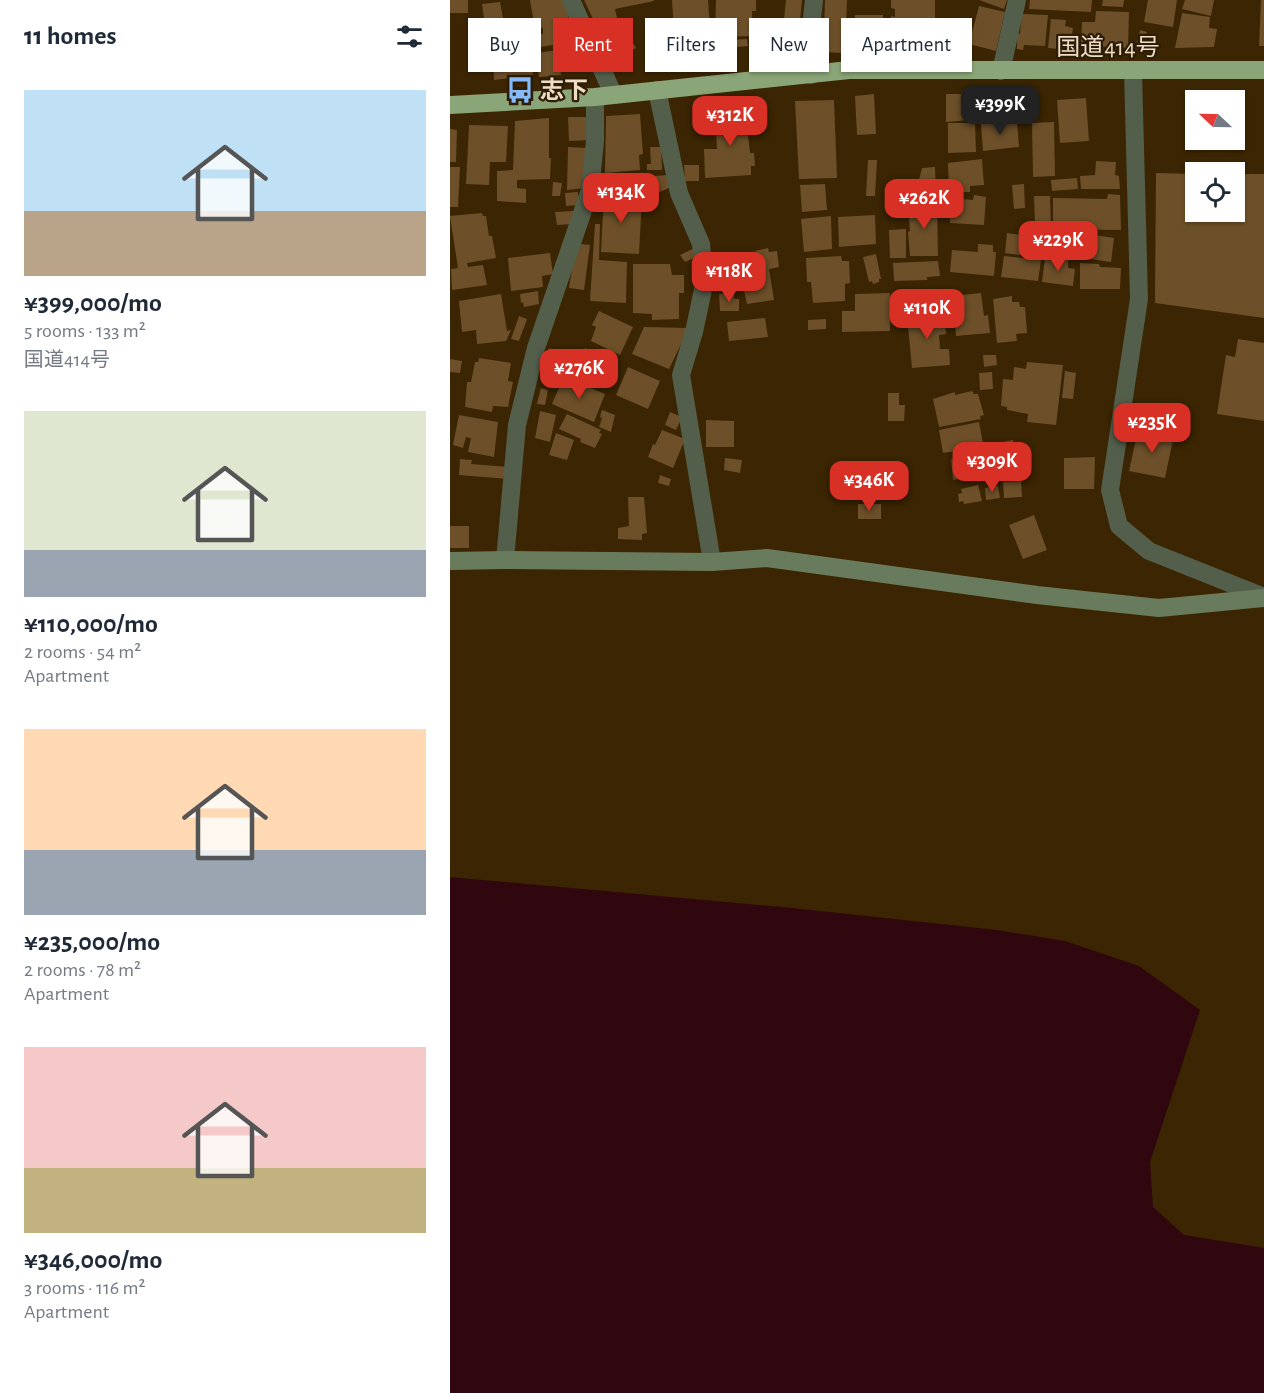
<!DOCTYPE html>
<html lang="en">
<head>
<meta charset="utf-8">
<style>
	body { margin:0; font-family:"Alegreya Sans","Noto Sans JP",sans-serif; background:#f2f2f3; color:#1f2937; height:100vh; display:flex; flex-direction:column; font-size:22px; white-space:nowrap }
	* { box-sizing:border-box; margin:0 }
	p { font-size:20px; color:#747a83 }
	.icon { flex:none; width:33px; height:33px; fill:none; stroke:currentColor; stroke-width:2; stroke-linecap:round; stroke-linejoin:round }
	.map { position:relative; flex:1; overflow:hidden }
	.panel { display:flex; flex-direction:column; background:#fff; width:450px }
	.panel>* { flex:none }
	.top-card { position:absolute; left:18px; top:18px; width:570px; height:54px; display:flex; gap:12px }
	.needle { width:39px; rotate:292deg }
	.tools { position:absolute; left:735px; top:90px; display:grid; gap:12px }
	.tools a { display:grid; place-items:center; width:60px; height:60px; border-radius:0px; background:#fff; box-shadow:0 2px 4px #0004; font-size:30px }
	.price { position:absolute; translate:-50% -51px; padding:0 14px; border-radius:12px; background:#d93025; color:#fff; font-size:20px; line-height:39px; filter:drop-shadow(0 2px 3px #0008) }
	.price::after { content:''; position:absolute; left:50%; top:36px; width:18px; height:14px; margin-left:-9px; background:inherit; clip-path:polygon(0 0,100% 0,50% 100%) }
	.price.current { background:#222; color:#fff }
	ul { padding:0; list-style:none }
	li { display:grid; align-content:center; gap:12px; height:318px; padding:0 24px }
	li span { display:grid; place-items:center; height:186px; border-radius:0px; color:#555 }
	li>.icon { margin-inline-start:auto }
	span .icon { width:108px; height:108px; fill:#fffc; stroke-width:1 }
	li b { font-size:26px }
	h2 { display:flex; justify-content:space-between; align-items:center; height:72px; padding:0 24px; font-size:26px }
	.pill { padding:0 21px; border-radius:0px; background:#fff; box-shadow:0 2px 4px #0004; font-size:21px; line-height:54px }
	.pill.current { background:#d93025; color:#fff }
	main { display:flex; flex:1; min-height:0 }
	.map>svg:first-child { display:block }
</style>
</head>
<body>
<main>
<section class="panel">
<h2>11 homes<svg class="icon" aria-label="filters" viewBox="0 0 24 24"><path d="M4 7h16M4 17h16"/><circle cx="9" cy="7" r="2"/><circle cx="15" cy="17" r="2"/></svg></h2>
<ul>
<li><span style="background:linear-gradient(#bfe0f5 65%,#b9a48a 0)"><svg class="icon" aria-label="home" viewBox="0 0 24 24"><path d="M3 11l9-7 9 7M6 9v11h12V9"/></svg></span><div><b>¥399,000/mo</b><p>5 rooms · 133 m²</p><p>国道414号</p></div></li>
<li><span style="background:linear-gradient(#dfe7d0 75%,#9aa5b1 0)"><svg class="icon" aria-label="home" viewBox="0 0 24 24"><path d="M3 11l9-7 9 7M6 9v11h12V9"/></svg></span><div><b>¥110,000/mo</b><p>2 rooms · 54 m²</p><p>Apartment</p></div></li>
<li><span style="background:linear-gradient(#ffd9b3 65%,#9aa5b1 0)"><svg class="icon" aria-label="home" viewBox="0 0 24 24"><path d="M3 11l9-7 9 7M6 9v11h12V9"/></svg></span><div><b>¥235,000/mo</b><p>2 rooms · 78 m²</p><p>Apartment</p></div></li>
<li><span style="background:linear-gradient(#f6c9c9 65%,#c2b280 0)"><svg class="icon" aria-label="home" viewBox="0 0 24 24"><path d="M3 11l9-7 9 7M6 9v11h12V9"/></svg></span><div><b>¥346,000/mo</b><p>3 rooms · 116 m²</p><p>Apartment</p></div></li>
</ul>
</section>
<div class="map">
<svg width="814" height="1393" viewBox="0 0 814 1393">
	<rect width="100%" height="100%" fill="#3b2502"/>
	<polygon fill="#30070f" points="0,877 342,908 547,930 615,941 689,966 750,1010 700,1162 703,1207 734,1235 814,1248 814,1393 0,1393"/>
	<g fill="#6d5029">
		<rect x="0" y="0" width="18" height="13"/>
		<polygon points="80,0 113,0 117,7 122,42 90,47 87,33 93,34 93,28 85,29"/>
		<polygon points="134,0 204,0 204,1 165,9 167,18 145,23"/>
		<polygon points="222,0 258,0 260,29 224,31"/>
		<polygon points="266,0 306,0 306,11 302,11 303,36 265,37"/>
		<polygon points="336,0 352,0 349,30 333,29"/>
		<polygon points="375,0 397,0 395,53 369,52 371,33 374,34"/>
		<polygon points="441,0 485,0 485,20 495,20 494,33 488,34 487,47 477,47 477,53 440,52 441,16 445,17 445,9 441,8"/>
		<polygon points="529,0 557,0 554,9"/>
		<polygon points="580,0 642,0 641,12 579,9"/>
		<polygon points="653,0 674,0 673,7 652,6"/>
		<polygon points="698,0 727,0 723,27 694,22"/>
		<polygon points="735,0 764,0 761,16 732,9"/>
		<polygon points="811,0 814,0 814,46 809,46"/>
		<polygon points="50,2 59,50 39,54 32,4"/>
		<polygon points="529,6 555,12 546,51 519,44"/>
		<polygon points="646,11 679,12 678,48 631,45 632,22 645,22"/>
		<polygon points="732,13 760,17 759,28 767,29 764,47 725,48"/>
		<polygon points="572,14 598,15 595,46 574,45 573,50 567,49 567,33 570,34"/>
		<polygon points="405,15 433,15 433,52 418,52 417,49 404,49"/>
		<polygon points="601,19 616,20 615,26 623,28 620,50 598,48"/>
		<polygon points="154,24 158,29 152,33 148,27"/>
		<polygon points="173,25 186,48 165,60 153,38"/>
		<polygon points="690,30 697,32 692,50 686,48"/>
		<polygon points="338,33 352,34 350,56 335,54"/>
		<polygon points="297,39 298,46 276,48 276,40"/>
		<polygon points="109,50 111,75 89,77 86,53"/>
		<polygon points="82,56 83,75 44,80 43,60"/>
		<polygon points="564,92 564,115 536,118 535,93"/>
		<polygon points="424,94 426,134 407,135 405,96"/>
		<polygon points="496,94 530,94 531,119 496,122"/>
		<polygon points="636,98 639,141 610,143 607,100"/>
		<polygon points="384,100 387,178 349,179 345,101"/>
		<polygon points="282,108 295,108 300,153 304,153 305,166 301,166 301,175 255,178 254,149 267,149 266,133 263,133 263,123 266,123 267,116 281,114"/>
		<polygon points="190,114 193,154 189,155 190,170 155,173 156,116"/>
		<polygon points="118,117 142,117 141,140 119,141"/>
		<polygon points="99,118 99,158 101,158 100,179 67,180 67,188 76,189 76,203 47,201 47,171 63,170 65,121"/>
		<polygon points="567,121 569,147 533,151 531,124"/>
		<polygon points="604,122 605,176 583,177 582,123"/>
		<polygon points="498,123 525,123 526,152 498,153"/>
		<polygon points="19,125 58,126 56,162 40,162 39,185 16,184"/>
		<polygon points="0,129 7,130 6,162 0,162"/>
		<polygon points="118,147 137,148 135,188 117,190"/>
		<polygon points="200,147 211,147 212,170 197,170 197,164 201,164"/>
		<polygon points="532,159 534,185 520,186 520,192 499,192 498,163"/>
		<polygon points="418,160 427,160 425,196 416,196"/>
		<polygon points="646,161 666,162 665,175 669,176 670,189 631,189 630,176 645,175"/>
		<polygon points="234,165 249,165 249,181 235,181"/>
		<polygon points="0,167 10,167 8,207 0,207"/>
		<polygon points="485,167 486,198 464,200 472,168"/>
		<polygon points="706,173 746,174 746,212 784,212 784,174 814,174 814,318 705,303"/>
		<polygon points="218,175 219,188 205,194 203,200 197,199 197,196 156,192 157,179"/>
		<polygon points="627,178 628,189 602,191 601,180"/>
		<polygon points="103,182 112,183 110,196 102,196"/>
		<polygon points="375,184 377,210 352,212 350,185"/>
		<polygon points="574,184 575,208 564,209 562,185"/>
		<polygon points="128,192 128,205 116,206 115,193"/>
		<polygon points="658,194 670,195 671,230 603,229 603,198 657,199"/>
		<polygon points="152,195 192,198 189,254 151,252 153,212 147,211 149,198 152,198"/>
		<polygon points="524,195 536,197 534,225 500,223 501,198 523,200"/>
		<polygon points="584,196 600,196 601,227 585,228"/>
		<polygon points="487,202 488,256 460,256 458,232 460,231 459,218 466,203"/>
		<polygon points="123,211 123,224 107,225 105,212"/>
		<polygon points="32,213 33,216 36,216 39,236 42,236 46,258 17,263 18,267 33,265 37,285 2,290 1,269 8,268 0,216"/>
		<polygon points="425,215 426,244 389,247 388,217"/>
		<polygon points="381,216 382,249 354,252 351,219"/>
		<polygon points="145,224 150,224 149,260 177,262 176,303 140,301"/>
		<polygon points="456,229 456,258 440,258 439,230"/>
		<polygon points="595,231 643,239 645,235 664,238 661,262 613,255 613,252 592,248"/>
		<polygon points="557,233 581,236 578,256 555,253"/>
		<polygon points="130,244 140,245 134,290 119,288 125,249 129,249"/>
		<polygon points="528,244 543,245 543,252 546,252 544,276 500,272 502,250 528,252"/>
		<polygon points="247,247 251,255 235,262 230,255"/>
		<polygon points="318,248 319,252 327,251 329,267 319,269 324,300 297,304 291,278 284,279 283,267 286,267 285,258 306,255 305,251"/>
		<polygon points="100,253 103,274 92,276 93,287 61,291 58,258"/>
		<polygon points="426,254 431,279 429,279 429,282 423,284 422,281 419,282 413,257"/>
		<polygon points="391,256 392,261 399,261 400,283 395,284 395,301 363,303 361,282 357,282 356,258"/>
		<polygon points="554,256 591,260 588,281 551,277"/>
		<polygon points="595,258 618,260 618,268 625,269 623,286 592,282"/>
		<polygon points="488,261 490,276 477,277 477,280 444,281 443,263"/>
		<polygon points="630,263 649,264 650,267 671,268 670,289 630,289"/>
		<polygon points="183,264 220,264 222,275 234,275 234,293 229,293 229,319 202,320 202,314 183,313"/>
		<polygon points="88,291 89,304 74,307 73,302 71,303 70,294"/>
		<polygon points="284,293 284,299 289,299 289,311 270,311 269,294"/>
		<polygon points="440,293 440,331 392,332 392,311 405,311 405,294"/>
		<polygon points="531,293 534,316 538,315 540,333 506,336 503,296"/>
		<polygon points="51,294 57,331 61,330 56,341 27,344 26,330 12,332 9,301"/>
		<polygon points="562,296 562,302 569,302 570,307 575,307 577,333 566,334 567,341 547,343 543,299"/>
		<polygon points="149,311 183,327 170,355 141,341 146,327 142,325"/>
		<polygon points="494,312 496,334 489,335 490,349 499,349 500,365 462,368 457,316"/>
		<polygon points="69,316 77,319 69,341 61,339"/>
		<polygon points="315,318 318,337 279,341 277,322"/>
		<polygon points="376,319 376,329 358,330 358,320"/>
		<polygon points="194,327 239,328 219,369 182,354"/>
		<polygon points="788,339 814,343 814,421 767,414 776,355 785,357"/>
		<polygon points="99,348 127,359 119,379 91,369"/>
		<polygon points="135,348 161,359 159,366 168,369 159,387 149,383 148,385 124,374"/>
		<polygon points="533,355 546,355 547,365 534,367"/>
		<polygon points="29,358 61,363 58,381 63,382 58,407 43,406 42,412 15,407 17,382 21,382 25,362 28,362"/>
		<polygon points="0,359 12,361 10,373 0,372"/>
		<polygon points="577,362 613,365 606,425 577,422 578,414 557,410 557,407 551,406 553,379 563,380 564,367 576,369"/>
		<polygon points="178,367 210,381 198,409 166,395"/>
		<polygon points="615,371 626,373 623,399 612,398"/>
		<polygon points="542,372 543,389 530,390 529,373"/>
		<polygon points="112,381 127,388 129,383 155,394 144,422 102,404"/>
		<polygon points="91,388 98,390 95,405 87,404"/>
		<polygon points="522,391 524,394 528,394 534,415 530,416 531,419 489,427 483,399 505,392 505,395"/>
		<polygon points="438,393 449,393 449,405 455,405 454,421 438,421"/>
		<polygon points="152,410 165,415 161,432 149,427 152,418 150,417"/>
		<polygon points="90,411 106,415 100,442 85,438"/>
		<polygon points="220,412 232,417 226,430 215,425"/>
		<polygon points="117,414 151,430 149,433 152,434 145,448 130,442 131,439 109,429"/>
		<polygon points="9,415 48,422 44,457 18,452 21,438 16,437 13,448 3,445"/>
		<polygon points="256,420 284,421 284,447 256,447"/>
		<polygon points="529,422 533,443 528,444 528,448 493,453 489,430"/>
		<polygon points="212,430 235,439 223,468 198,457 203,444 205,445"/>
		<polygon points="688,430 724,435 715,478 679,471"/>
		<polygon points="106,433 124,440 117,460 99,455"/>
		<polygon points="563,440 569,474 548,478 542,444"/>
		<polygon points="537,454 540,474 503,480 501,459"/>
		<polygon points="645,457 644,489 614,489 614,458"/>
		<polygon points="275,458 292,460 290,473 274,470"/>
		<polygon points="10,459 22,460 21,464 59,467 58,479 9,475"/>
		<polygon points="210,475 221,479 219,486 208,483"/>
		<polygon points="571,481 572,497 554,498 553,482"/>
		<polygon points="528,485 532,501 514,504 513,501 509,502 508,494 512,493 511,489"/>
		<polygon points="548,486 550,498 536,500 535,488"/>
		<polygon points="178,497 194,497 197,533 192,534 192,540 168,539 168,528 179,526"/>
		<rect x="408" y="504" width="23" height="15"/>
		<polygon points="584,515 597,550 573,559 559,525"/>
		<rect x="0" y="526" width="19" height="22"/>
	</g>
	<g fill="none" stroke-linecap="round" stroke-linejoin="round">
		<g stroke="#535e4b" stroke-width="18">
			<polyline points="121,0 163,94"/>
			<polyline points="551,71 567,0"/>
			<polyline points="683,71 689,299 660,490 669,526 699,551 814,597"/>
			<polyline points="361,75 359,46 364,0"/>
			<polyline points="207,90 229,193 251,244 255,280 244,332 231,375 262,562"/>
			<polyline points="55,560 67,425 86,348 140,190 145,141 145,97"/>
		</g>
		<polyline stroke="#697b5d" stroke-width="18" points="0,561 55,560 262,562 317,558 587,595 709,608 814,598"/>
		<polyline stroke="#8aa577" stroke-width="18" points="0,105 145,97 399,70 814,70"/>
	</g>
	<defs>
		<symbol id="bus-bare" viewBox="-9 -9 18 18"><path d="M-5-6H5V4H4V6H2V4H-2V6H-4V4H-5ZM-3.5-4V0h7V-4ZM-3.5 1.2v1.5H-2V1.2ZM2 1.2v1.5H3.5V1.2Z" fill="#85bbfb" stroke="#2d1d06" stroke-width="2.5" paint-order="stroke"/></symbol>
	</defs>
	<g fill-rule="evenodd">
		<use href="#bus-bare" x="51" y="71" width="38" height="38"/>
	</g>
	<g text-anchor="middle" stroke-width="4.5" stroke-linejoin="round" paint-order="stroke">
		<g font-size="24" fill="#eedcc5" stroke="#2d1d06">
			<text x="658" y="55">国道414号</text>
		</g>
		<g font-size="24" font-weight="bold" fill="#eedcc5" stroke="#2d1d06" text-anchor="start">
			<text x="90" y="98">志下</text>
		</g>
	</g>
</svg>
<div class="tools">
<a><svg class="needle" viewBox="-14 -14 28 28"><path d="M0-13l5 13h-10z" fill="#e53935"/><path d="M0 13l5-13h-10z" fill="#747a83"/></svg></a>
<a><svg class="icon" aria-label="locate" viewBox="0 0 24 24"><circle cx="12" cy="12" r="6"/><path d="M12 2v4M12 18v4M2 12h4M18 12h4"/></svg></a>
</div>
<b class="price current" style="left:550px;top:136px">¥399K</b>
<b class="price" style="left:280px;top:147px">¥312K</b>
<b class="price" style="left:171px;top:224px">¥134K</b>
<b class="price" style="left:474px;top:230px">¥262K</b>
<b class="price" style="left:608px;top:272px">¥229K</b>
<b class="price" style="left:279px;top:303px">¥118K</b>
<b class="price" style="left:477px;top:340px">¥110K</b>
<b class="price" style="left:129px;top:400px">¥276K</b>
<b class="price" style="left:702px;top:454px">¥235K</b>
<b class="price" style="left:542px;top:493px">¥309K</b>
<b class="price" style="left:419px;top:512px">¥346K</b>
<div class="top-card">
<a class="pill">Buy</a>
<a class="pill current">Rent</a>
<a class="pill">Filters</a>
<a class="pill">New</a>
<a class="pill">Apartment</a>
</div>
</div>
</main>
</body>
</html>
